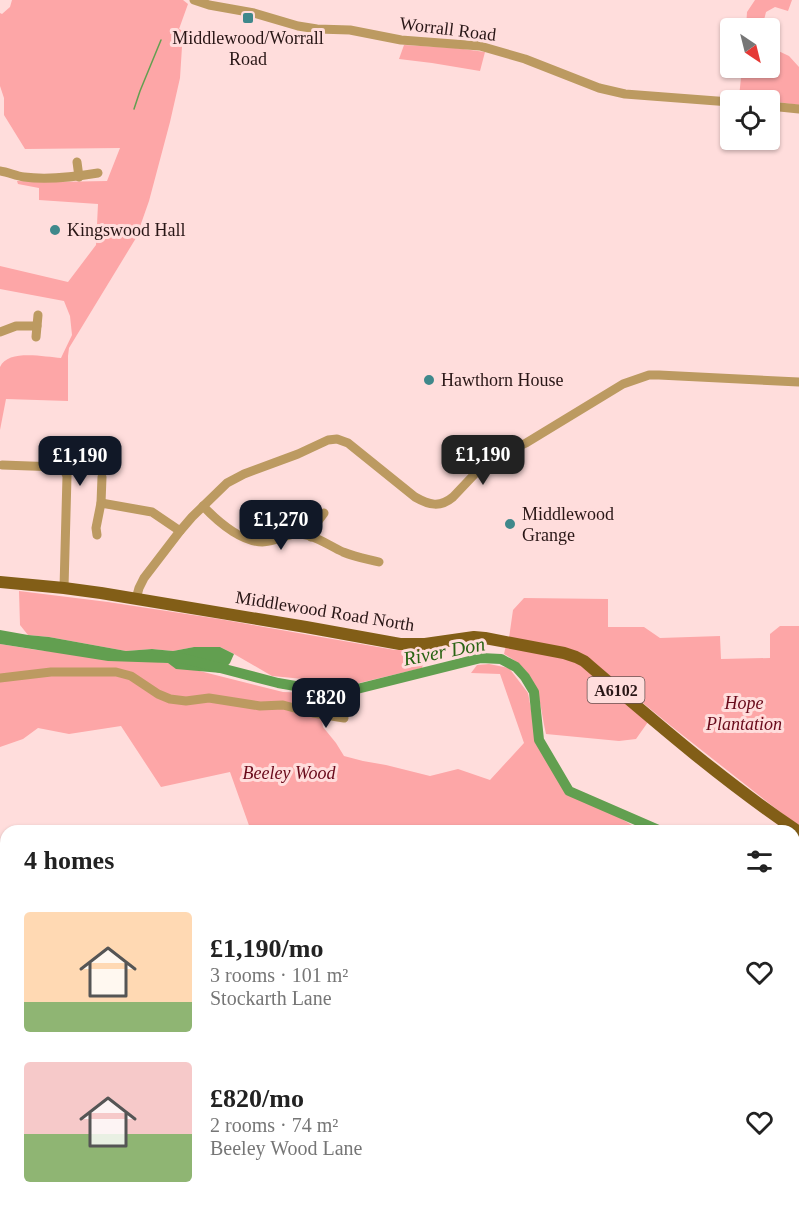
<!DOCTYPE html>
<html lang="en">
<head>
<meta charset="utf-8">
<style>
	body { margin:0; font-family:"Times New Roman",serif; background:#f6f6f6; color:#222; height:100vh; display:flex; flex-direction:column; font-size:22px; white-space:nowrap }
	* { box-sizing:border-box; margin:0 }
	p { font-size:20px; color:#767676 }
	.icon { flex:none; width:33px; height:33px; fill:none; stroke:currentColor; stroke-width:2; stroke-linecap:round; stroke-linejoin:round }
	.map { position:relative; flex:1; overflow:hidden }
	.panel { position:absolute; left:0px; top:825px; width:800px; height:384px; display:flex; flex-direction:column; background:#fff; border-radius:18px 18px 0 0; box-shadow:0 2px 4px #0004 }
	.panel>* { flex:none }
	.needle { width:39px; rotate:145deg }
	.tools { position:absolute; left:720px; top:18px; display:grid; gap:12px }
	.tools a { display:grid; place-items:center; width:60px; height:60px; border-radius:6px; background:#fff; box-shadow:0 2px 4px #0004; font-size:30px }
	.price { position:absolute; translate:-50% -51px; padding:0 14px; border-radius:12px; background:#111827; color:#fff; font-size:20px; line-height:39px; filter:drop-shadow(0 2px 3px #0008) }
	.price::after { content:''; position:absolute; left:50%; top:36px; width:18px; height:14px; margin-left:-9px; background:inherit; clip-path:polygon(0 0,100% 0,50% 100%) }
	.price.current { background:#222; color:#fff }
	ul { padding:0; list-style:none }
	li { display:flex; align-items:center; gap:18px; height:150px; padding:0 24px }
	li span { display:grid; place-items:center; flex:none; width:168px; height:120px; border-radius:6px; color:#555 }
	li>.icon { margin-inline-start:auto }
	span .icon { width:72px; height:72px; fill:#fffc; stroke-width:1 }
	li b { font-size:26px }
	h2 { display:flex; justify-content:space-between; align-items:center; height:72px; padding:0 24px; font-size:26px }
	.map>svg:first-child { display:block }
</style>
</head>
<body>
<div class="map">
<svg width="799" height="1209" viewBox="0 0 799 1209">
	<rect width="100%" height="100%" fill="#ffdddc"/>
	<g fill="#fda6a7">
		<path d="M12,0h171l5,4 -9,25 4,2 -3,47 -10,44 -21,79 -13,37 -67,110 -1,8v45l-62,-2 -6,31v-63c8,-18 44,-10 61,-9l11,-23 -2,-19 -6,-15 -64,-12v-23l68,16 28,-37 2,-41 -59,-4v-12l-21,-4 -1,-3 36,1 54,-1 13,-33 -95,1 -21,-34v-17l-4,-12v-73l2,1 8,-7z"/>
		<polygon points="755,0 792,0 788,11 775,7 766,12 762,28 746,28 747,12"/>
		<polygon points="404,45 456,48 485,52 480,71 432,63 399,59"/>
		<polygon points="770,47 789,56 799,67 799,105 739,97 742,68 770,68"/>
		<polygon points="19,591 108,602 219,619 395,650 413,650 427,648 422,668 355,684 272,676 234,654 220,647 194,647 173,651 152,649 126,651 49,637 28,635 20,625"/>
		<polygon points="524,598 608,599 608,627 644,627 660,638 720,636 721,659 770,658 770,634 780,626 799,626 799,825 789,819 671,726 593,662 509,638 513,610"/>
		<polygon points="0,644 37,650 168,663 283,692 347,694 345,705 321,716 323,727 336,743 344,756 363,761 386,765 430,776 458,769 490,780 524,743 500,674 471,673 477,665 489,664 509,668 528,693 534,725 555,775 588,799 642,831 251,831 230,772 161,787 121,726 69,734 38,728 23,739 0,747"/>
		<path d="M506,645l48,9 27,10 67,58 -12,17 -17,2 -73,-7c-8,-37 -5,-59 -42,-80z"/>
		<polygon points="794,898 799,900 799,1209 194,1209 192,1203 794,1203"/>
	</g>
	<polygon fill="#629f50" points="0,630 28,635 49,637 126,651 152,649 173,651 194,647 220,647 234,654 230,663 221,673 176,669 168,663 108,661 0,644"/>
	<g fill="none" stroke-linecap="round" stroke-linejoin="round">
		<polyline stroke="#629f50" stroke-width="1.5" points="134,109 140,91 161,40"/>
		<g stroke="#629f50" stroke-width="10">
			<polyline points="174,658 182,658 278,683 313,689 357,689 481,658 501,659 516,667 525,677 534,692 539,740 569,791 661,831"/>
			<polyline points="794,887 799,889"/>
		</g>
		<g stroke="#bc9a61" stroke-width="9">
			<polyline points="194,0 209,5 254,13 298,26 317,29 350,30 401,40 480,46 525,59 599,88 625,94 730,102"/>
			<polyline points="770,106 799,109"/>
			<polyline points="77,162 79,177"/>
			<path d="M0,171c8,1 16,5 24,6 24,3 50,0 74,-4"/>
			<polyline points="0,332 16,326 37,326"/>
			<polyline points="36,337 38,315"/>
			<path d="M2,465l56,2c6,2 7,4 9,9l-3,112"/>
			<polyline points="101,503 152,512 180,531"/>
			<path d="M203,506c15,16 43,41 67,35 16,-4 22,-10 40,-5 12,4 22,11 33,16 12,5 24,7 36,10"/>
			<polyline points="97,535 96,528 101,503 102,477"/>
			<polyline points="311,537 315,525 324,513"/>
			<path d="M136,599l3,-11 5,-10 36,-47 12,-14 35,-34 17,-9 54,-20 30,-14 9,-1 11,4 67,54c14,8 25,11 38,0l35,-37 38,-17 97,-59 26,-9h10l140,7"/>
			<polyline points="0,678 51,672 116,672 131,676 158,694 170,699 186,701 209,698 260,706 283,705 313,713 344,718"/>
		</g>
		<path stroke="#825e17" stroke-width="12" d="M0,582l64,6 37,5 205,34 94,17h25l49,-7 11,1 79,15 12,4 8,4c70,60 139,120 215,171"/>
		<defs>
			<g id="rail">
				<polyline points="0,980 6,977"/>
				<polyline points="794,1019 799,1021"/>
			</g>
		</defs>
		<use href="#rail" stroke="#4a3434" stroke-width="4"/>
		<use href="#rail" stroke="#ffdddc" stroke-width="1.5" stroke-dasharray="4.5" stroke-linecap="butt"/>
	</g>
	<g fill="#3f888b" stroke="#ffdddc" stroke-width="2">
		<rect x="242" y="12" width="12" height="12" rx="3"/>
		<circle cx="55" cy="230" r="6"/>
		<circle cx="429" cy="380" r="6"/>
		<circle cx="510" cy="524" r="6"/>
	</g>
	<g text-anchor="middle" stroke-width="6" stroke-linejoin="round" paint-order="stroke">
		<rect fill="#ffdddc" stroke="#695251" stroke-width="1.5" x="587.5" y="677" width="57" height="26" rx="4.5"/>
		<g font-size="16" font-weight="bold" fill="#291616">
			<text x="616" y="696">A6102</text>
		</g>
		<g font-size="18" fill="#291616" stroke="#ffdddc">
			<text transform="translate(448 29) rotate(7)" y="6">Worrall Road</text>
			<text transform="translate(325 611) rotate(9)" y="6">Middlewood Road North</text>
		</g>
		<g font-size="18" fill="#291616" stroke="#ffdddc" text-anchor="start">
			<text x="248" y="44" text-anchor="middle">Middlewood/Worrall<tspan x="248" dy="21">Road</tspan></text>
			<text x="67" y="236">Kingswood Hall</text>
			<text x="441" y="386">Hawthorn House</text>
			<text x="522" y="520">Middlewood<tspan x="522" dy="21">Grange</tspan></text>
		</g>
		<g font-size="18" font-style="italic" fill="#690a1b" stroke="#ffdddc">
			<text x="744" y="709">Hope<tspan x="744" dy="21">Plantation</tspan></text>
			<text x="289" y="779">Beeley Wood</text>
		</g>
		<g font-size="20" font-style="italic" fill="#296313" stroke="#ffdddc">
			<text transform="translate(444 651) rotate(-11)" y="7">River Don</text>
		</g>
	</g>
</svg>
<div class="tools">
<a><svg class="needle" viewBox="-14 -14 28 28"><path d="M0-13l5 13h-10z" fill="#e53935"/><path d="M0 13l5-13h-10z" fill="#767676"/></svg></a>
<a><svg class="icon" aria-label="locate" viewBox="0 0 24 24"><circle cx="12" cy="12" r="6"/><path d="M12 2v4M12 18v4M2 12h4M18 12h4"/></svg></a>
</div>
<b class="price current" style="left:483px;top:486px">£1,190</b>
<b class="price" style="left:80px;top:487px">£1,190</b>
<b class="price" style="left:281px;top:551px">£1,270</b>
<b class="price" style="left:326px;top:729px">£820</b>
<section class="panel">
<h2>4 homes<svg class="icon" aria-label="filters" viewBox="0 0 24 24"><path d="M4 7h16M4 17h16"/><circle cx="9" cy="7" r="2"/><circle cx="15" cy="17" r="2"/></svg></h2>
<ul>
<li><span style="background:linear-gradient(#ffd9b3 75%,#8fb573 0)"><svg class="icon" aria-label="home" viewBox="0 0 24 24"><path d="M3 11l9-7 9 7M6 9v11h12V9"/></svg></span><div><b>£1,190/mo</b><p>3 rooms · 101 m²</p><p>Stockarth Lane</p></div><svg class="icon" aria-label="heart" viewBox="0 0 24 24"><path d="M12 20l-8-8c-3-5 5-10 8-4 3-6 11-1 8 4z"/></svg></li>
<li><span style="background:linear-gradient(#f6c9c9 60%,#8fb573 0)"><svg class="icon" aria-label="home" viewBox="0 0 24 24"><path d="M3 11l9-7 9 7M6 9v11h12V9"/></svg></span><div><b>£820/mo</b><p>2 rooms · 74 m²</p><p>Beeley Wood Lane</p></div><svg class="icon" aria-label="heart" viewBox="0 0 24 24"><path d="M12 20l-8-8c-3-5 5-10 8-4 3-6 11-1 8 4z"/></svg></li>
</ul>
</section>
</div>
</body>
</html>
